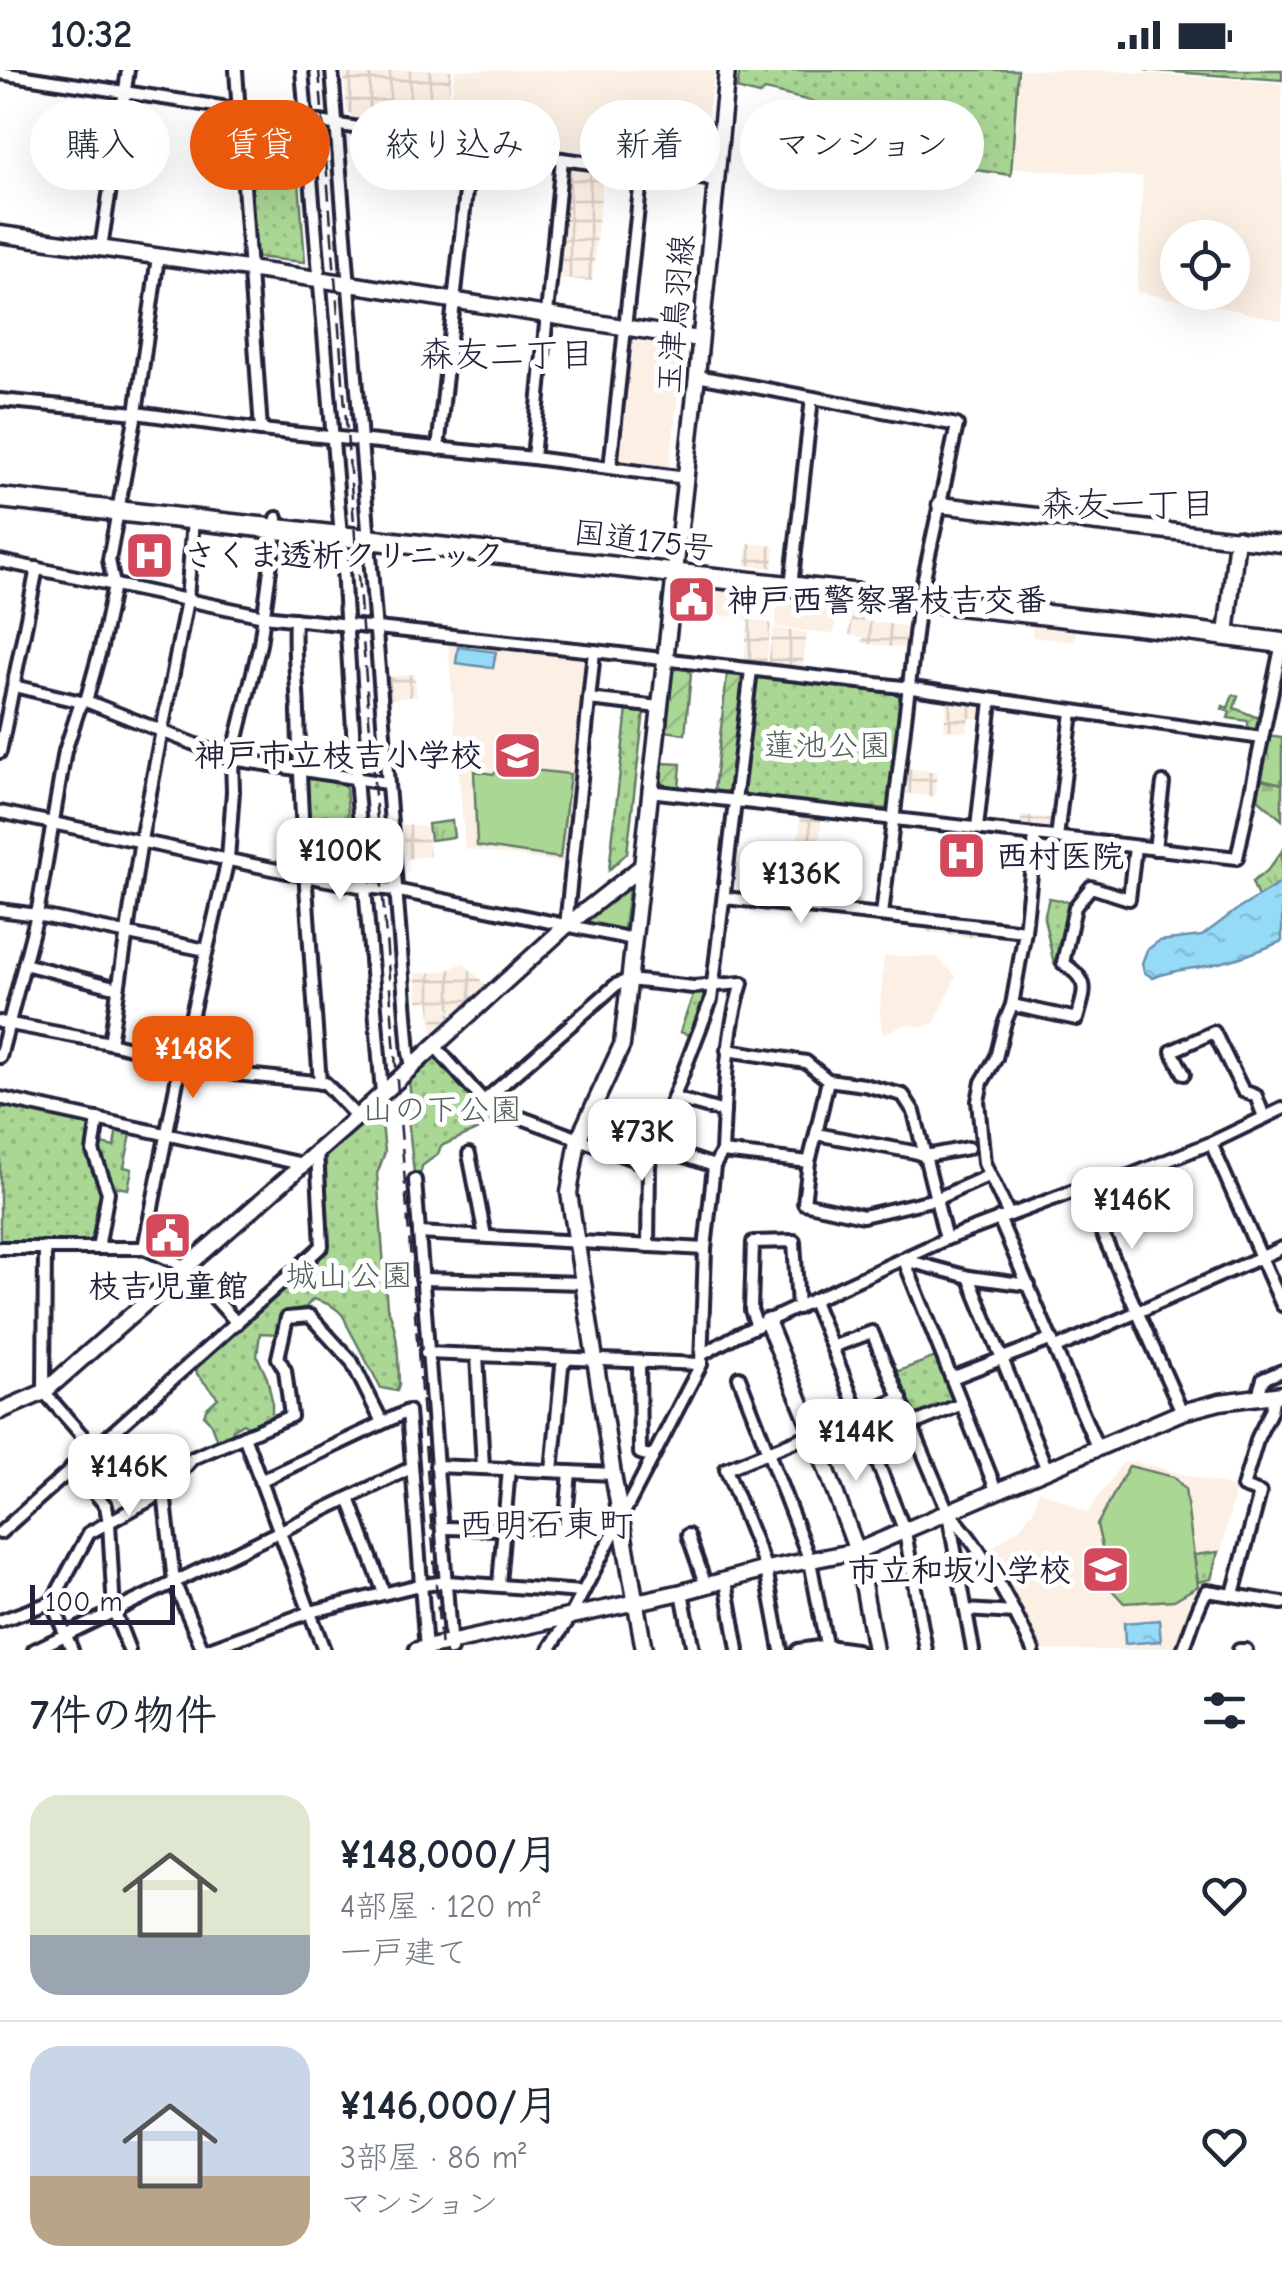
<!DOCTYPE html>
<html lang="ja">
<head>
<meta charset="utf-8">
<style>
	body { margin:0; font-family:"Comic Neue","Klee One",sans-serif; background:#f2f2f3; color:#1f2937; height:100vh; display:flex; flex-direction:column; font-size:38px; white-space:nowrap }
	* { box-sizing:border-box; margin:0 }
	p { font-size:32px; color:#747a83 }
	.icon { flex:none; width:55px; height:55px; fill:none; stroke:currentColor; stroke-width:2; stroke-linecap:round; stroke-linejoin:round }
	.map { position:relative; height:1580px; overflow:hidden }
	.drawer { display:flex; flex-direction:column; background:#fff; flex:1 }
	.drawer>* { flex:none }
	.banner { position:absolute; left:30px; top:30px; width:1222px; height:90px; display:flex; gap:20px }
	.fabs { position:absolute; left:1160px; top:150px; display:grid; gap:20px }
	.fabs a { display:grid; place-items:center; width:90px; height:90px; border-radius:50%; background:#fff; box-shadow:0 10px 40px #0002; font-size:50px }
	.scale { position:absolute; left:30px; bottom:25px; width:145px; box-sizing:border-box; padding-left:10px; border:5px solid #22223b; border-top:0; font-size:28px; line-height:35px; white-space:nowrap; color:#22223b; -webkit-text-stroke:8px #fff; paint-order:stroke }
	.price { position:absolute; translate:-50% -85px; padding:0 22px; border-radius:20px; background:#fff; color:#222; font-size:32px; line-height:65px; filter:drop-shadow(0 2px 5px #0008) }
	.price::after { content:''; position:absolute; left:50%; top:60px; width:30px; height:22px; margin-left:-15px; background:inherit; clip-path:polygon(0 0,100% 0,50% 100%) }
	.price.selected { background:#ea580c; color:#fff }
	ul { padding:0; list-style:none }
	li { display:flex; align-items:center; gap:30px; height:250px; padding:0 30px }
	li+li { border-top:2px solid #e0e1e3 }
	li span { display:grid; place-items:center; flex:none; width:280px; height:200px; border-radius:30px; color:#555 }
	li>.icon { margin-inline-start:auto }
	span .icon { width:120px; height:120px; fill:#fffc; stroke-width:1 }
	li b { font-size:42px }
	h2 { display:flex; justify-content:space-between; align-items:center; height:120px; padding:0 30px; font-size:42px }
	.chip { padding:0 35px; border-radius:45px; background:#fff; box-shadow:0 10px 40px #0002; font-size:35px; line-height:90px }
	.chip.selected { background:#ea580c; color:#fff }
	.status { display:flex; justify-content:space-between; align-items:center; height:70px; padding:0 50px; background:#fff; direction:ltr }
	.status svg { height:28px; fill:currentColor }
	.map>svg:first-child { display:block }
</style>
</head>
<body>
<div class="status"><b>10:32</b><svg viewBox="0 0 49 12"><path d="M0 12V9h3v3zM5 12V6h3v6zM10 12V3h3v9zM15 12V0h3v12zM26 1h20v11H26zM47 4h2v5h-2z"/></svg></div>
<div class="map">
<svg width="1282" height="1580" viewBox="0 0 1282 1580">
	<defs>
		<pattern id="industrial-grid" width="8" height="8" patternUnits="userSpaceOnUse" patternTransform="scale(2.5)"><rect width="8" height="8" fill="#fcefe4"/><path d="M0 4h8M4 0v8" fill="none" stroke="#d8cdc4"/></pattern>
		<pattern id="grass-tufts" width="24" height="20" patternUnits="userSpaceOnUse" patternTransform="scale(2.5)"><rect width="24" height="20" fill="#abd795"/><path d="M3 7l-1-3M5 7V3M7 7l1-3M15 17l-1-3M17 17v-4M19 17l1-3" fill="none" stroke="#93b881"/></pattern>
		<pattern id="forest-crowns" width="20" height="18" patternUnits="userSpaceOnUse" patternTransform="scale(2.5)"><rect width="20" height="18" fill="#abd795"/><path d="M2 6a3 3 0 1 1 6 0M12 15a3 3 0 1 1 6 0" fill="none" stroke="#93b881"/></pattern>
		<pattern id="cemetery-stones" width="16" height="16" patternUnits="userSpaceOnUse" patternTransform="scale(2.5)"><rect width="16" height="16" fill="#abd795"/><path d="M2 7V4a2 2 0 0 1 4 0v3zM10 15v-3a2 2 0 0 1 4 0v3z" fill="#93b881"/></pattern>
		<pattern id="park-dots" width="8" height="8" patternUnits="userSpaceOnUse" patternTransform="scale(2.5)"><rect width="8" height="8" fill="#abd795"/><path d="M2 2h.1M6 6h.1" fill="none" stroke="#93b881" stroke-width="1.8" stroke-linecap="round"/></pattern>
		<pattern id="garden-furrows" width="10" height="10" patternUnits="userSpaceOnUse" patternTransform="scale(2.5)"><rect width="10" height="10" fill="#abd795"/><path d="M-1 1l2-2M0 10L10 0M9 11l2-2" fill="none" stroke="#93b881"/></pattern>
		<pattern id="water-ripples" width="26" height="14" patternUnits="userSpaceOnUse" patternTransform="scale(2.5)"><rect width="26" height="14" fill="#95dbf8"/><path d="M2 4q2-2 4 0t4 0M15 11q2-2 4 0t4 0" fill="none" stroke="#80bcd6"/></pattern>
	</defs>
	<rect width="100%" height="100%" fill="#fff"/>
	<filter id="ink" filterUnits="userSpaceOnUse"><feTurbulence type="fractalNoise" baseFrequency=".01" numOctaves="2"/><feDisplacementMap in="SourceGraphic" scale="20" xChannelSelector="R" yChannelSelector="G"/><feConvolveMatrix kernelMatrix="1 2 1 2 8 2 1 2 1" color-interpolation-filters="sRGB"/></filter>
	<g filter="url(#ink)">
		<g fill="#fcefe4" fill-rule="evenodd">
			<polygon points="455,0 715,0 699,92 692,98 446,61"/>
			<path d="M1020,0h78l184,13v238l-58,-13 -87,-16 6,-115 -129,-9zM1178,168h54v54h-54z"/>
			<polygon points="632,269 684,278 669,397 621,392 618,388 629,272"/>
			<polygon points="710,517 756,522 753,549 707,544"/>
			<polygon points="779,524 838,531 834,564 775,557"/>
			<polygon points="1033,553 1076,558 1075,572 1032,567"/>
			<polygon points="453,572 584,587 587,592 563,793 465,779 448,574"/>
			<polygon points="884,886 937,887 956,907 935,952 923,957 906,954 882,964 880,942"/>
			<polygon points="1134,1391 1236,1418 1212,1518 1205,1517 1198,1523 1195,1540 1179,1577 1145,1580 1040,1580 985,1483 1020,1457 1033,1441 1039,1420 1088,1443 1122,1393"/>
		</g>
		<g fill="url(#industrial-grid)">
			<polygon points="343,0 452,0 444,61 353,47 347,40"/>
			<polygon points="570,91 604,97 592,211 558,208"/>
			<polygon points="748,473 775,476 773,498 746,495"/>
			<polygon points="853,532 864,534 863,551 913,557 910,579 862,573 863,567 849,565"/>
			<polygon points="748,550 771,553 766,597 744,594"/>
			<polygon points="773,558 807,563 802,600 768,596"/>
			<polygon points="414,604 417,626 390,629 387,607"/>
			<polygon points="947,629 982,633 985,636 984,649 969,648 967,662 944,660"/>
			<polygon points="907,698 937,702 934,727 904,723"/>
			<polygon points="801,744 822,746 817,789 796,786"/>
			<polygon points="1021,745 1055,749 1054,759 1049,763 1020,760"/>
			<polygon points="403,755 426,757 430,786 406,789"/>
			<polygon points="792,792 805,793 801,830 784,828"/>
			<polygon points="823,817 857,821 856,830 861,831 860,839 820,834"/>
			<polygon points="927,855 977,861 976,868 925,862"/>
			<polygon points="463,893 486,915 454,944 441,931 453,946 433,964 429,930 436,929 418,932 415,904 445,901"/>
		</g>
		<g fill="url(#grass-tufts)" stroke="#667c68" stroke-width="2.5">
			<polygon points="452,751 454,767 430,770 428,754"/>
			<polygon points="1282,781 1282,812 1258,827 1252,812 1267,801"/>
		</g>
		<g fill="url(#forest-crowns)" stroke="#667c68" stroke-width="2.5">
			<polygon points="1267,665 1282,667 1282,714 1259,709"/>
			<polygon points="622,818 629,819 624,858 621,861 588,856 587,850"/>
		</g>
		<polygon fill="url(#cemetery-stones)" stroke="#667c68" stroke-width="2.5" points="1261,709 1282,714 1282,750 1258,729"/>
		<g fill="url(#park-dots)" stroke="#667c68" stroke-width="2.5">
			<path d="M740,0h278l-7,105 -124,-18c-26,-11 -38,-28 -55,-51l-67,-16 -6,5 -22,-6z"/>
			<polygon points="1145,0 1282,0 1282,10"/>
			<polygon points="245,48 290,55 295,58 305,192 255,187 243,53"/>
			<polygon points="759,608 897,624 901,629 889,739 745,728 740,720 753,613"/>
			<polygon points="627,639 644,641 627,783 609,800"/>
			<polygon points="306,707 341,712 346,717 352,800 348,805 311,797 308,794 302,710"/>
			<polygon points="1049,828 1071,832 1058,894 1054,894 1044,848"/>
			<polygon points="694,922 707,923 692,966 680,962"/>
			<polygon points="439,986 478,1029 481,1036 496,1041 494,1052 441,1076 438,1084 422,1096 421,1102 414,1103 406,1030 411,1028 409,1011 433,989"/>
			<polygon points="9,1034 85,1050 92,1055 86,1081 94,1084 97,1073 114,1077 117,1057 132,1060 124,1097 132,1099 128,1119 106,1115 94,1170 90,1174 0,1173 0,1040"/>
			<path d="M380,1035l5,47 -8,22 10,133c12,24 11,52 12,78l-2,6 -16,-3 -34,-63c-4,-16 -19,-22 -34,-26l-7,8 -26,6 -3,21 -17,-1 -3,23 10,22 5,22v18l-23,9 -6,-4 -10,6 -1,7 -14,7 -8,-21 -6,-6 2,-7 12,-11 -21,-24 -1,-7 32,-33 86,-69 13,-16 2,-14 -3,-38v-46l30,-23z"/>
			<polygon points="938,1286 956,1332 916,1348 896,1302"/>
			<polygon points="1218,1482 1211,1509 1198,1512 1194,1485"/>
		</g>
		<g fill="url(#garden-furrows)" stroke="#667c68" stroke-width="2.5">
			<polygon points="677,598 688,600 691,604 685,664 665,661 672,601"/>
			<polygon points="727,604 740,605 743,609 730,718 726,722 714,721"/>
			<polygon points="1233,625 1238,626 1234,638 1261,649 1260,656 1255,662 1248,661 1248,651 1228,648 1230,642 1222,639 1223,636 1228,638"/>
			<polygon points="662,693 681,694 679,719 661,718"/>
		</g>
		<g fill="#abd795" stroke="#667c68" stroke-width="2.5">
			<polygon points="506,697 570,704 560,788 477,776 474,701 493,704"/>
			<polygon points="1129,1396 1174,1407 1185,1419 1198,1516 1174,1530 1124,1533 1112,1520 1097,1455"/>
		</g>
		<g fill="url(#water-ripples)" stroke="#6791ac" stroke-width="2.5">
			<polygon points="458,577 496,582 493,598 456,593"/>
			<path d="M1282,812v59c-22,10 -44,18 -67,23 -23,6 -38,4 -62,14l-9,-6 -2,-9 5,-13 12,-9 43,-5 33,-25z"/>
			<polygon points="1159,1550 1161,1571 1125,1574 1124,1553"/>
		</g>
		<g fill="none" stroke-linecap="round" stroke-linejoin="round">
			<defs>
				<g id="street">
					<polyline points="236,0 261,360"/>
					<polyline points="302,0 341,466 356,708 382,1023"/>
					<path d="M332,0c28,327 49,655 77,983l3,13"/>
					<polyline points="0,3 562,89 715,110"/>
					<polyline points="101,178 128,0"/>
					<polyline points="697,306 957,355 919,531 882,845"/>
					<polyline points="0,330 136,343 261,360 533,388 686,408"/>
					<polyline points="438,379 471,75"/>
					<polyline points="533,388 562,89"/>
					<polyline points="610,398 642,100"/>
					<polyline points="0,491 264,546 594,581 919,619 1262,668"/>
					<polyline points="791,517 812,328"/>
					<path d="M295,549c-2,31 2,61 3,93 3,123 13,247 22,371"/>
					<polyline points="14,616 81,632"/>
					<polyline points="589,629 659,637"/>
					<polyline points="86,631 232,689 386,713"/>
					<polyline points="0,682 37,498"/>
					<polyline points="649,721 1237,788 1282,573"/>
					<polyline points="0,742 306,806 365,817 395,820 633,869"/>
					<polyline points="977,758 991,630"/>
					<polyline points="1057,768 1072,642"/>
					<polyline points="1155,779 1163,713"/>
					<polyline points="725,828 1025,861"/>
					<polyline points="0,840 37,845 206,880"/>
					<polyline points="566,856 594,581"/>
					<polyline points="24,894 118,918"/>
					<path d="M1012,935l65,14c8,-30 14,-37 -14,-56l12,-56 16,-20 38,12 6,-52"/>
					<polyline points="0,952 110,973 235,1004 325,1013 357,1047"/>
					<polyline points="110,973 141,770 187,530 193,449"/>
					<polyline points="434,975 487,1035 649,1095 655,1076 714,1096"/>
					<polyline points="727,980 806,992 828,1010 864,1015 903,1025 914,1042 946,1169"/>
					<polyline points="0,987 37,845 65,681 81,632 86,631 101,577 114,515 109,490 136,343 158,187"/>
					<polyline points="1184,1004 1172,981 1214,962 1243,1021 1256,1026 1264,1047"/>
					<polyline points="0,1028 302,1094"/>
					<polyline points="674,1028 724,1042"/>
					<path d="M485,1030l131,-115 13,-5 64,7 49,-4c-17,55 -17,111 -20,169l-8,14 -9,83 -4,115 -131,253 -21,33"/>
					<polyline points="816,1064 828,1010"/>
					<polyline points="1211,1073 1282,1235"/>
					<polyline points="655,1076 711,930 751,600"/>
					<polyline points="968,1078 925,1086 914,1082 816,1064 809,1092 804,1133 863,1146 936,1129 990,1105"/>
					<polyline points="722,1082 809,1092"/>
					<polyline points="469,1084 485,1166"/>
					<polyline points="415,1110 451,1580"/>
					<polyline points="1091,1138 1182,1342"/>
					<polyline points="1009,1145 984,1093 978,1031 982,1012 996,988 1005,952 1012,935 1025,861 1035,766"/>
					<polyline points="999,1148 1097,1377"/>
					<polyline points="419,1163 705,1179"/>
					<polyline points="648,1176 649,1095"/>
					<polyline points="0,1178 144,1178 186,1197 237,1253"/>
					<polyline points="45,1178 44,1322 94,1379"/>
					<polyline points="98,1178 108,1122 93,1081 98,1049"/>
					<polyline points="144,1178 181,991 228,789 233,721 232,689 260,574 277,448"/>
					<polyline points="904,1190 997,1422"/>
					<polyline points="905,1190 969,1207 1029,1215"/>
					<polyline points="969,1207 1047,1400"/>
					<polyline points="422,1209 584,1213"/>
					<polyline points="813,1231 832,1277 872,1262 948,1442 973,1580"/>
					<polyline points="757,1256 751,1240 753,1172 794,1171 798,1238"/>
					<polyline points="832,1277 905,1462 926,1580"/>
					<polyline points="1056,1278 1282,1178"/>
					<polyline points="426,1283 701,1294"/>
					<polyline points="703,1284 737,1265 946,1169 1082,1118 1129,1106 1211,1073 1282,1039"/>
					<polyline points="477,1285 483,1397"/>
					<polyline points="639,1291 640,1383 653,1387"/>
					<polyline points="739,1307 810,1491 827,1580"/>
					<polyline points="952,1308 1052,1269"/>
					<polyline points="1258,1326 1263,1309 1282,1301"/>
					<polyline points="913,1354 962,1334"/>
					<polyline points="244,1366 324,1580"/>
					<polyline points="436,1396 613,1404"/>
					<polyline points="72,1397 106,1436 109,1453 114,1541 129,1580"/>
					<polyline points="552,1401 562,1296 568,1289"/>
					<polyline points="260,1411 408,1341 426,1580"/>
					<polyline points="164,1422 174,1512 203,1580"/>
					<polyline points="349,1428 384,1523"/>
					<path d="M949,1443c33,34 63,93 84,137"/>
					<polyline points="442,1458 504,1459 511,1455 565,1459 570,1402"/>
					<polyline points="0,1463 322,1176 317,1082"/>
					<polyline points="688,1465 706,1516"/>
					<polyline points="726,1511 738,1580"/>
					<polyline points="499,1514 509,1398"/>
					<polyline points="682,1522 693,1580"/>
					<polyline points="1233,1524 1260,1423 1243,1417 1258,1367 1271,1341 1274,1325"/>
					<polyline points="52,1532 72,1580"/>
					<polyline points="966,1540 1015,1543"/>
					<polyline points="0,1551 52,1532 89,1463 164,1422 193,1388 291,1346 285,1300 278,1288 287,1248 310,1246 352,1292 382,1352"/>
					<polyline points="34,1580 411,1398"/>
					<polyline points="206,1580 310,1542 415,1516 447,1512 582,1522"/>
					<polyline points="781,1580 766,1499 726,1399 901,1328"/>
					<polyline points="798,1580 826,1576 856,1580"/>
					<path d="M1183,1580c6,-14 16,-49 24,-59l75,12"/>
					<polyline points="1239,1580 1246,1580"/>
				</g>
				<g id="secondary">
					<polyline points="0,164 318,209 699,269"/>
					<polyline points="940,435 1282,474"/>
					<polyline points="1226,565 1237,468"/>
					<polyline points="767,1251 813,1363 857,1481 875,1580"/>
					<polyline points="0,1341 44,1322 357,1047 566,856 641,797"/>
					<polyline points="417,1580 682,1522 766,1499 857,1481 1182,1342 1220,1332 1282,1324"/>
					<polyline points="644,1580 613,1404 569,1123 578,1070 622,975 697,306 727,0"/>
				</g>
				<polyline id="highway" points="0,428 1173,559 1282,573"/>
			</defs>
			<use href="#street" stroke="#22223b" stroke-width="18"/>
			<use href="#secondary" stroke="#22223b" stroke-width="21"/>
			<use href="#highway" stroke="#22223b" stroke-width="25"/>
			<use href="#street" stroke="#fff" stroke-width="10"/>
			<use href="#secondary" stroke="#fff" stroke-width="14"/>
			<use href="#highway" stroke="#fff" stroke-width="18"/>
			<polyline stroke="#22223b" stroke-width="2.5" stroke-dasharray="15 8" stroke-linecap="butt" points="319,0 441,1580"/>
		</g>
	</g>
	<defs>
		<symbol id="hospital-square" viewBox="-11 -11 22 22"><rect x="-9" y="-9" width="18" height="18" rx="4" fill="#d1495b" stroke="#fff"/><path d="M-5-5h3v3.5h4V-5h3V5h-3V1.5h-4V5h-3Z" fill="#fff"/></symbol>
		<symbol id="civic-square" viewBox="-11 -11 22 22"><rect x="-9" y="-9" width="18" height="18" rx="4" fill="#d1495b" stroke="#fff"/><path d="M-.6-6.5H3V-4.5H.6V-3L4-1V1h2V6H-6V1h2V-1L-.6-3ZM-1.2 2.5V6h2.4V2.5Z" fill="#fff"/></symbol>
		<symbol id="school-square" viewBox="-11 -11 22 22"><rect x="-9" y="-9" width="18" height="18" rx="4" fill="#d1495b" stroke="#fff"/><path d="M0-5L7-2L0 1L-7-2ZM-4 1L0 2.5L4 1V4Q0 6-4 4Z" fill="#fff"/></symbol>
	</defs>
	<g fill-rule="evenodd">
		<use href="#hospital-square" x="122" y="458" width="55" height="55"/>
		<use href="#civic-square" x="664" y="502" width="55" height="55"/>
		<use href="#school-square" x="490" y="658" width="55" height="55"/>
		<use href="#hospital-square" x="934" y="758" width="55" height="55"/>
		<use href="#civic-square" x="140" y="1138" width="55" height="55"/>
		<use href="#school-square" x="1078" y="1472" width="55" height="55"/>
	</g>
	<g text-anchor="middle" stroke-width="10" stroke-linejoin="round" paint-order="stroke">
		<g font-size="32" fill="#22223b" stroke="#fff">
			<text transform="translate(675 244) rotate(-85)" y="11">玉津鳥羽線</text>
			<text transform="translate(644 470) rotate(7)" y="11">国道175号</text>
		</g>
		<g font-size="32" font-weight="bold" fill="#22223b" stroke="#fff" text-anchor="start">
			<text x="184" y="496">さくま透析クリニック</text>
			<text x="727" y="541">神戸西警察署枝吉交番</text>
			<text x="482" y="696" text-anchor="end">神戸市立枝吉小学校</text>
			<text x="996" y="797">西村医院</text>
			<text x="168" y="1227" text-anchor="middle">枝吉児童館</text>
			<text x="1071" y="1511" text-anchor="end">市立和坂小学校</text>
		</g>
		<g font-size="32" fill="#52615a" stroke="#fff">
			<text x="827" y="686">蓮池公園</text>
			<text x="442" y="1050">山の下公園</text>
			<text x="349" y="1216">城山公園</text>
		</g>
		<g font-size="35" fill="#22223b" stroke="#fff">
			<text x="507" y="296">森友二丁目</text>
			<text x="1128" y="446">森友一丁目</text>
			<text x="546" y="1466">西明石東町</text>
		</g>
	</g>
</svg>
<div class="fabs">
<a><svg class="icon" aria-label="locate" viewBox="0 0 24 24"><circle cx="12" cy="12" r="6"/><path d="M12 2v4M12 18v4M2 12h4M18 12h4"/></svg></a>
</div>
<div class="scale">100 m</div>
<b class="price" style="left:340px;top:833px">¥100K</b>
<b class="price" style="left:801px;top:856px">¥136K</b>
<b class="price selected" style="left:193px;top:1031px">¥148K</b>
<b class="price" style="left:642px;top:1114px">¥73K</b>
<b class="price" style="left:1132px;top:1182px">¥146K</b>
<b class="price" style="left:856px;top:1414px">¥144K</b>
<b class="price" style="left:129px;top:1449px">¥146K</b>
<div class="banner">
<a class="chip">購入</a>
<a class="chip selected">賃貸</a>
<a class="chip">絞り込み</a>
<a class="chip">新着</a>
<a class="chip">マンション</a>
</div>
</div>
<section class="drawer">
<h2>7件の物件<svg class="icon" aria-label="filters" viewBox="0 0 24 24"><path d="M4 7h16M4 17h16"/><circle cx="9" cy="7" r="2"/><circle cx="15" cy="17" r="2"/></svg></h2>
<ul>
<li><span style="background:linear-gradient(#dfe7d0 70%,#9aa5b1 0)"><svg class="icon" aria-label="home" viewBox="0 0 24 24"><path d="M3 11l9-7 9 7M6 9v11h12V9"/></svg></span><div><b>¥148,000/月</b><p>4部屋 · 120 m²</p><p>一戸建て</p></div><svg class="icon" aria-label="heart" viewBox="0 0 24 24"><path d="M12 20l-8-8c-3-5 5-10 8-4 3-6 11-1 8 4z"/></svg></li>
<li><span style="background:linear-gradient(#c9d6e8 65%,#b9a48a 0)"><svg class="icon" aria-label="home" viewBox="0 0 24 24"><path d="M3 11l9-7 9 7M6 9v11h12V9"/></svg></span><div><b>¥146,000/月</b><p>3部屋 · 86 m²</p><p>マンション</p></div><svg class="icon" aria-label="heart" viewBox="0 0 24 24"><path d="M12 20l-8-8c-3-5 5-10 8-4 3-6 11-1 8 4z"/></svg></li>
</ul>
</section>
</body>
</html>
